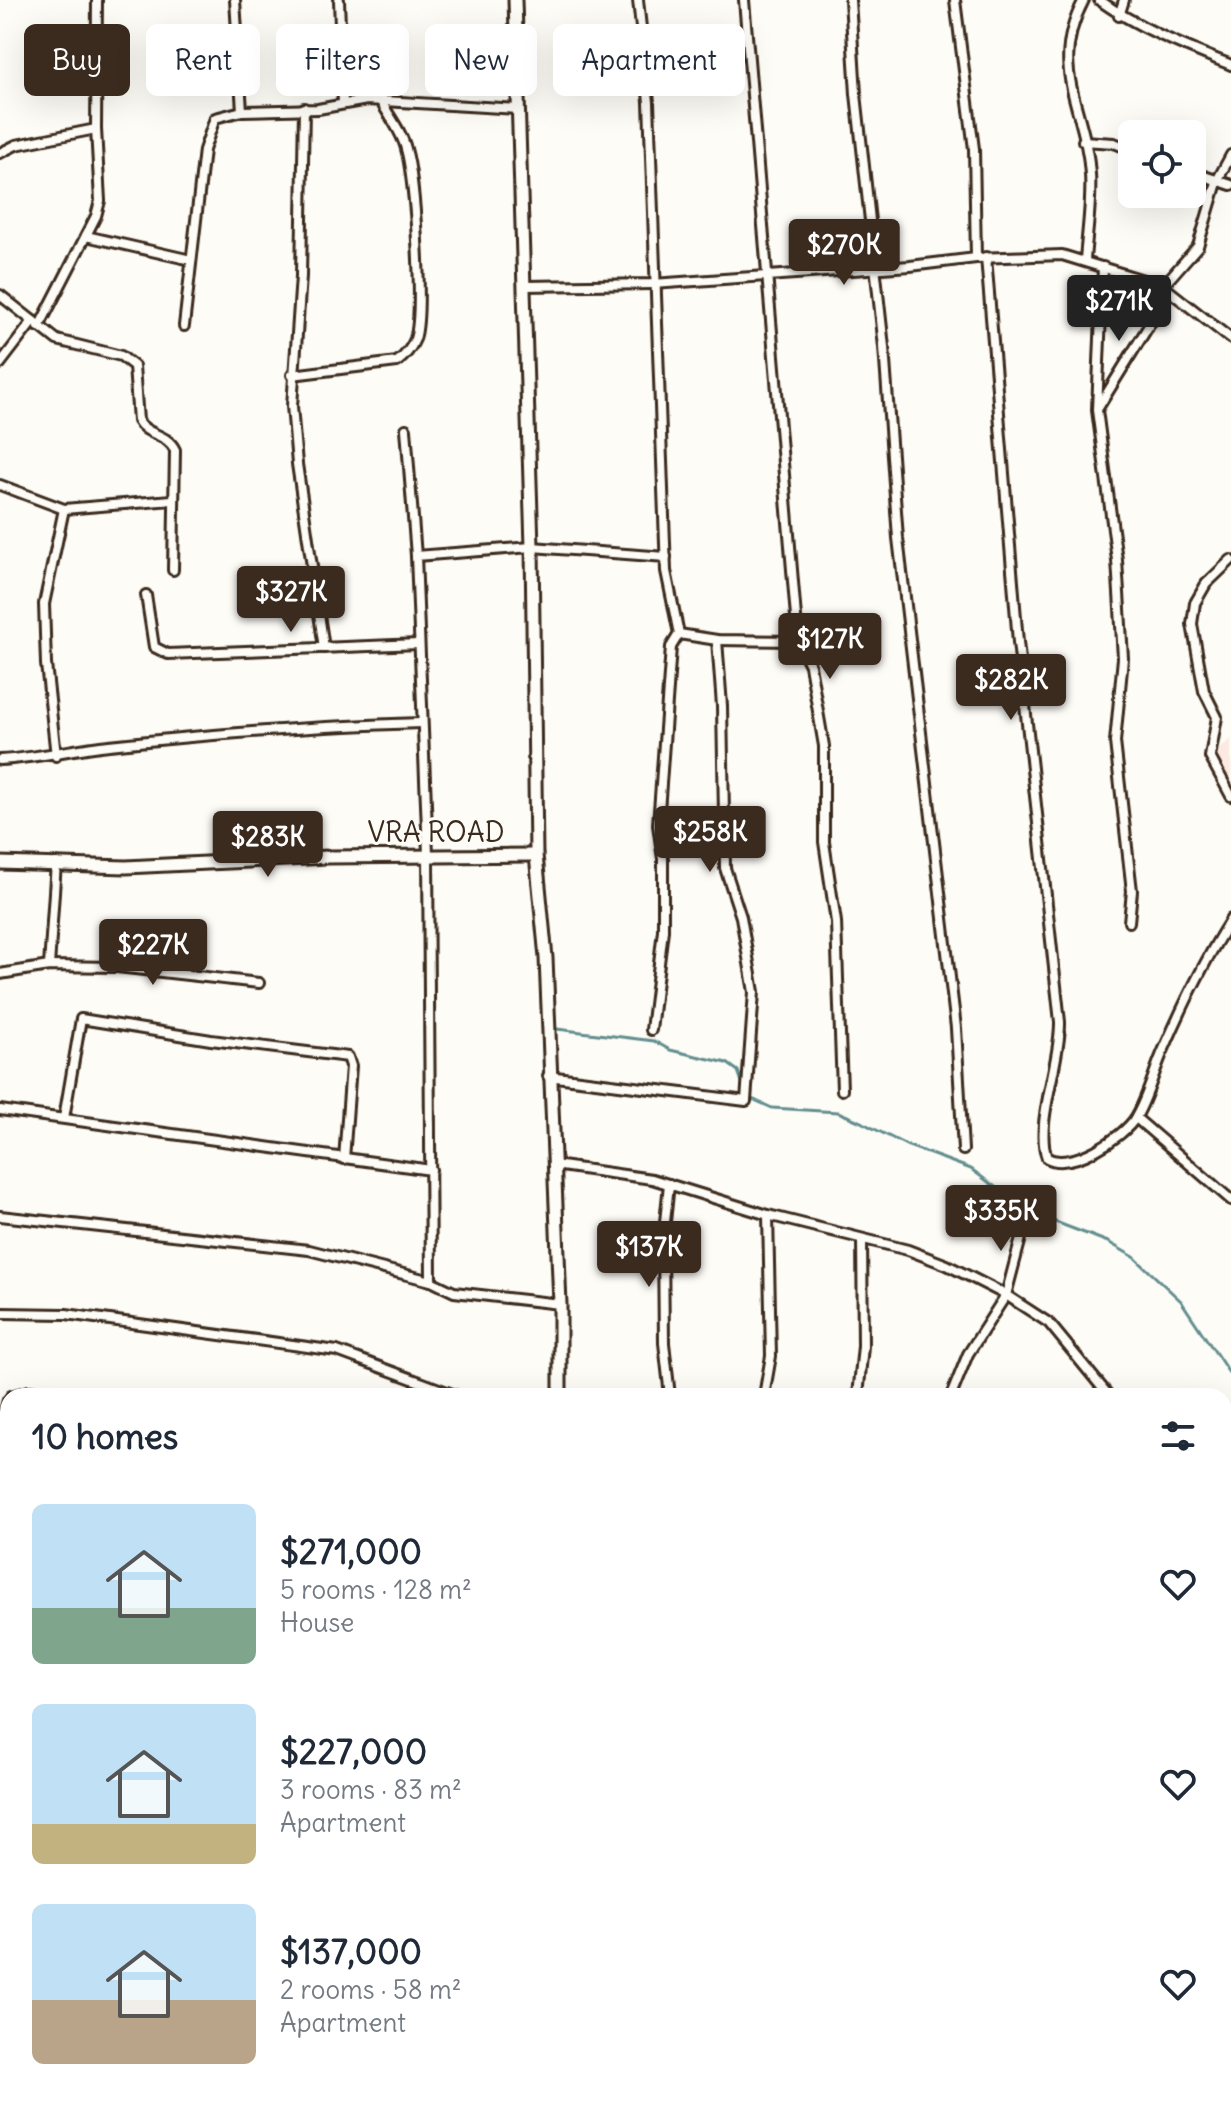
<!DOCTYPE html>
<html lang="en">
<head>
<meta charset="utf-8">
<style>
	body { margin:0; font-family:Delius,sans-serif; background:#f2f2f3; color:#1f2937; height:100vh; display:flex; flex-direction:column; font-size:30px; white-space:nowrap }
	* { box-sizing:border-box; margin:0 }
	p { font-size:26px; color:#747a83 }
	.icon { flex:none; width:44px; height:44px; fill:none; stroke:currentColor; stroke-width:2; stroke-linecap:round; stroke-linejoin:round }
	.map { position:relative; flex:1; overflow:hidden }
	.drawer { position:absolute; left:0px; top:1388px; width:1232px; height:714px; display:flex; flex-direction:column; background:#fff; border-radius:24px 24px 0 0; box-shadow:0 8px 32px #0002 }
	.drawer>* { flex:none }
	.top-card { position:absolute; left:24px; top:24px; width:800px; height:72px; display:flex; gap:16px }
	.buttons { position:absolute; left:1118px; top:120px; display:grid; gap:16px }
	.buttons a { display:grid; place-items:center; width:88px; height:88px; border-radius:12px; background:#fff; box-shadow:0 8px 32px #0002; font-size:40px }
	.price { position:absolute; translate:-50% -68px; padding:0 18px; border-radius:8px; background:#3b2a1e; color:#fff; font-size:26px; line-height:52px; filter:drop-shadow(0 2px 4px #0008) }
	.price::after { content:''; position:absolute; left:50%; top:48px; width:24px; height:18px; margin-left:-12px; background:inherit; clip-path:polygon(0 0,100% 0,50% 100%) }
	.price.selected { background:#222; color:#fff }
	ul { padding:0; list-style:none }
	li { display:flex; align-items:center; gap:24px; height:200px; padding:0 32px }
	li span { display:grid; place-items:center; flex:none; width:224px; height:160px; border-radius:12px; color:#555 }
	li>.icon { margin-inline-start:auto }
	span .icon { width:96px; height:96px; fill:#fffc; stroke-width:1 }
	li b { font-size:34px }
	h2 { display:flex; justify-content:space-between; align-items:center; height:96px; padding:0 32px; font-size:34px }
	.tag { padding:0 28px; border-radius:12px; background:#fff; box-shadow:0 8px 32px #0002; font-size:28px; line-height:72px }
	.tag.selected { background:#3b2a1e; color:#fff }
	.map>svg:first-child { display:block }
</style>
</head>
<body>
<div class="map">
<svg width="1231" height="2101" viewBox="0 0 1231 2101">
	<rect width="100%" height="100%" fill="#fdfcf7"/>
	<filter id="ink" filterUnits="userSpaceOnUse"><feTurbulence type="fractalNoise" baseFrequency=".0125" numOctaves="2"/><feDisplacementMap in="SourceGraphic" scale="16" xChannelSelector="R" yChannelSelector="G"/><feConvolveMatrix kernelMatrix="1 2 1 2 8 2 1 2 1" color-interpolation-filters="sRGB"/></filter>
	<g filter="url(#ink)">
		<polygon fill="#fceae2" points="1231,739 1231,784 1227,786 1211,756"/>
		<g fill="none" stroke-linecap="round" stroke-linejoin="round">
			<g stroke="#648e8e" stroke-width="3">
				<polyline points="557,1029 654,1041 670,1050 727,1063 738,1071 742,1082"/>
				<polyline points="750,1098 772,1108 838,1112 859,1121 906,1145 971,1169 1029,1212 1108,1242 1134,1257 1181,1301 1231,1376"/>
			</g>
			<defs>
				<g id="street">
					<polyline points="235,0 242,111"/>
					<polyline points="339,0 343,104"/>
					<polyline points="638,0 649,102 666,571 679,634 671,647 658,825 663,859 663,930 651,1030"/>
					<polyline points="744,0 798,641 810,665 824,746 824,842 836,922 842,1090"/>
					<polyline points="850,0 856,94 884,347 898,538 956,1028 963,1150"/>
					<polyline points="955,0 974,149 976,258"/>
					<path d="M1084,0c-37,69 2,107 6,174 2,28 -3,58 -5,86"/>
					<path d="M1099,0c41,29 85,46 132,65"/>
					<polyline points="1119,16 1124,0"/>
					<polyline points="304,108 301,276 292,406 297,464 324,648"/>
					<polyline points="1083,141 1114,143 1132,150"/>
					<polyline points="0,153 16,145 96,129"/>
					<polyline points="1192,172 1231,185"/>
					<polyline points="86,236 191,260"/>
					<path d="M986,257l32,385 42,380c1,39 -26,102 -13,136 24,13 76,-20 89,-41 12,-20 18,-46 28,-68 20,-46 40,-88 67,-130"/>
					<polyline points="1103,267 1097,410 1117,560 1123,658 1115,742 1132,891 1129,922"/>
					<polyline points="525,286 653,284 910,266 976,258 1062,255 1163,286 1231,339"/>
					<polyline points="1163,286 1198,246 1218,179 1231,155"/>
					<path d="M0,295l57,45 64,16 13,10 4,55c9,15 29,12 37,29l-2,120"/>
					<polyline points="184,326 204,150 215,118 242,111 318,109 367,100 518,109"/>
					<polyline points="39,327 96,216 100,201 96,129 97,0"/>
					<polyline points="0,364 33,321"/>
					<path d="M292,375l105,-13c8,-6 14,-13 18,-23 9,-28 0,-160 -9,-190 -4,-17 -17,-33 -26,-49"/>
					<polyline points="1098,408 1169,293"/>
					<polyline points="406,429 416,556 428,854 431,1281"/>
					<polyline points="0,485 64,509 172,500"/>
					<polyline points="416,556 532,547 666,557"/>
					<polyline points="1231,560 1206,584 1195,603 1192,624 1204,691 1217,717 1210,757 1231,796"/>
					<polyline points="146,595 154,647 168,654 419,644"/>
					<polyline points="679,634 717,640 798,641"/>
					<polyline points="56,756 46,664 44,604 64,509"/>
					<path d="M0,760c37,-2 72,-11 109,-15 104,-11 207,-19 312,-22"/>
					<polyline points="49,966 56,863"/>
					<polyline points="0,974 49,966 117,967 259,983"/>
					<polyline points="548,1076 746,1101 754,992 741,917 725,868 722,706 717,640"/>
					<polyline points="0,1110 431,1170"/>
					<polyline points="64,1118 81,1019 211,1040 348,1057 351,1066 344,1159"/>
					<polyline points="1136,1118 1231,1200"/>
					<polyline points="554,1165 652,1179 768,1215 908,1250 947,1265 1006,1295 1049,1323 1109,1396"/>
					<polyline points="669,1184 663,1241 664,1343 670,1396"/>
					<polyline points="0,1216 309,1250 431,1281 454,1292 560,1304"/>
					<polyline points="0,1313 66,1314 337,1351 458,1396"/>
					<polyline points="11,1396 29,1391 65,1396"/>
					<polyline points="764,1396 771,1356 768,1215"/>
					<polyline points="858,1396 863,1346 862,1239"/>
					<polyline points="951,1396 968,1354 1006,1295 1026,1219"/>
					<polyline points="0,1430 8,1400"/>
					<polyline points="0,1510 8,1513"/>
					<polyline points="1224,1552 1231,1564"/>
					<polyline points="0,1592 8,1595"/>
					<polyline points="1224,1626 1231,1627"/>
					<polyline points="0,1678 8,1680"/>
					<polyline points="0,1769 8,1753"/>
					<polyline points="0,1785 8,1788"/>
					<polyline points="0,1911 8,1915"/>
					<polyline points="0,2005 8,2009"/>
					<polyline points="1224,2005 1231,2005"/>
					<polyline points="524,2094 572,2101"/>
					<polyline points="704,2094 743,2099 815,2101"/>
					<polyline points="1079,2094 1088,2101"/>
					<polyline points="1164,2094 1181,2101"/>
					<polyline points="132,2101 134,2094"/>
					<polyline points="231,2101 234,2094"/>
					<polyline points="314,2101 316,2094"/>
					<polyline points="393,2101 394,2094"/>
					<polyline points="498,2101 499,2094"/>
					<polyline points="1041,2101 1044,2094"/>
					<polyline points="1133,2101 1139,2094"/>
				</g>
				<g id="secondary">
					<polyline points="515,0 532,547 536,855 546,958 560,1304 560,1396"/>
					<polyline points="0,863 126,867 328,857 536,855"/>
					<polyline points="575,2094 575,2101"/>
				</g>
			</defs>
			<use href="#street" stroke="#3b2a1e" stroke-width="14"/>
			<use href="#secondary" stroke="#3b2a1e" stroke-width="17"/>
			<use href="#street" stroke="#fdfcf7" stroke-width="8"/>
			<use href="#secondary" stroke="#fdfcf7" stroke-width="11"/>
		</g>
	</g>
	<g text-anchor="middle" stroke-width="6" stroke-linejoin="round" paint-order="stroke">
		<g font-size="28" fill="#3b2a1e" stroke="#fdfcf7">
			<text x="436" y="842">VRA ROAD</text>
		</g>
	</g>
</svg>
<div class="buttons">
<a><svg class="icon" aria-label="locate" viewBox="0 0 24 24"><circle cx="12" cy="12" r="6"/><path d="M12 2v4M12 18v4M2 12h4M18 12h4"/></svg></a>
</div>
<b class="price" style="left:844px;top:287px">$270K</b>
<b class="price selected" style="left:1119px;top:343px">$271K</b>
<b class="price" style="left:291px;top:634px">$327K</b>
<b class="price" style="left:830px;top:681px">$127K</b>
<b class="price" style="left:1011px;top:722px">$282K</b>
<b class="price" style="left:710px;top:874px">$258K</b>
<b class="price" style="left:268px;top:879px">$283K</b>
<b class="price" style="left:153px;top:987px">$227K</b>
<b class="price" style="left:1001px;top:1253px">$335K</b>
<b class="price" style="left:649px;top:1289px">$137K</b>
<div class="top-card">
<a class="tag selected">Buy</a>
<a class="tag">Rent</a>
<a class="tag">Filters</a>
<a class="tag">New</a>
<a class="tag">Apartment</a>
</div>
<section class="drawer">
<h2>10 homes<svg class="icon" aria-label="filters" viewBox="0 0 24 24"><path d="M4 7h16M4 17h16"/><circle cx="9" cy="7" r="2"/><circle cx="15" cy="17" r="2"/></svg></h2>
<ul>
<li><span style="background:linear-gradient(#bfe0f5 65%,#7fa58c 0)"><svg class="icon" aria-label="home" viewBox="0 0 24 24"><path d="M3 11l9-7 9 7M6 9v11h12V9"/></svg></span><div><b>$271,000</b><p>5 rooms · 128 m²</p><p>House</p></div><svg class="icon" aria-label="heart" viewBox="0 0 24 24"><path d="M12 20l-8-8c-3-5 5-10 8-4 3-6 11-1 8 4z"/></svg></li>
<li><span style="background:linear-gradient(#bfe0f5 75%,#c2b280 0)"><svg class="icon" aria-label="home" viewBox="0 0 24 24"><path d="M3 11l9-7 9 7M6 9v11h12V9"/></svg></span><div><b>$227,000</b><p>3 rooms · 83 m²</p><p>Apartment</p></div><svg class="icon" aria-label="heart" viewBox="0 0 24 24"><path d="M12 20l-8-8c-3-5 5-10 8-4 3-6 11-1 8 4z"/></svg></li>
<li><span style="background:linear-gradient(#bfe0f5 60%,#b9a48a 0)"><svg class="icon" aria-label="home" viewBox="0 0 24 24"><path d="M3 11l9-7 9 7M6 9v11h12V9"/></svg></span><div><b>$137,000</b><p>2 rooms · 58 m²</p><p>Apartment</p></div><svg class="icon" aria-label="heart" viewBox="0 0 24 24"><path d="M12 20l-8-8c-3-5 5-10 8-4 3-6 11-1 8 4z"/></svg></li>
</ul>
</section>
</div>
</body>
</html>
